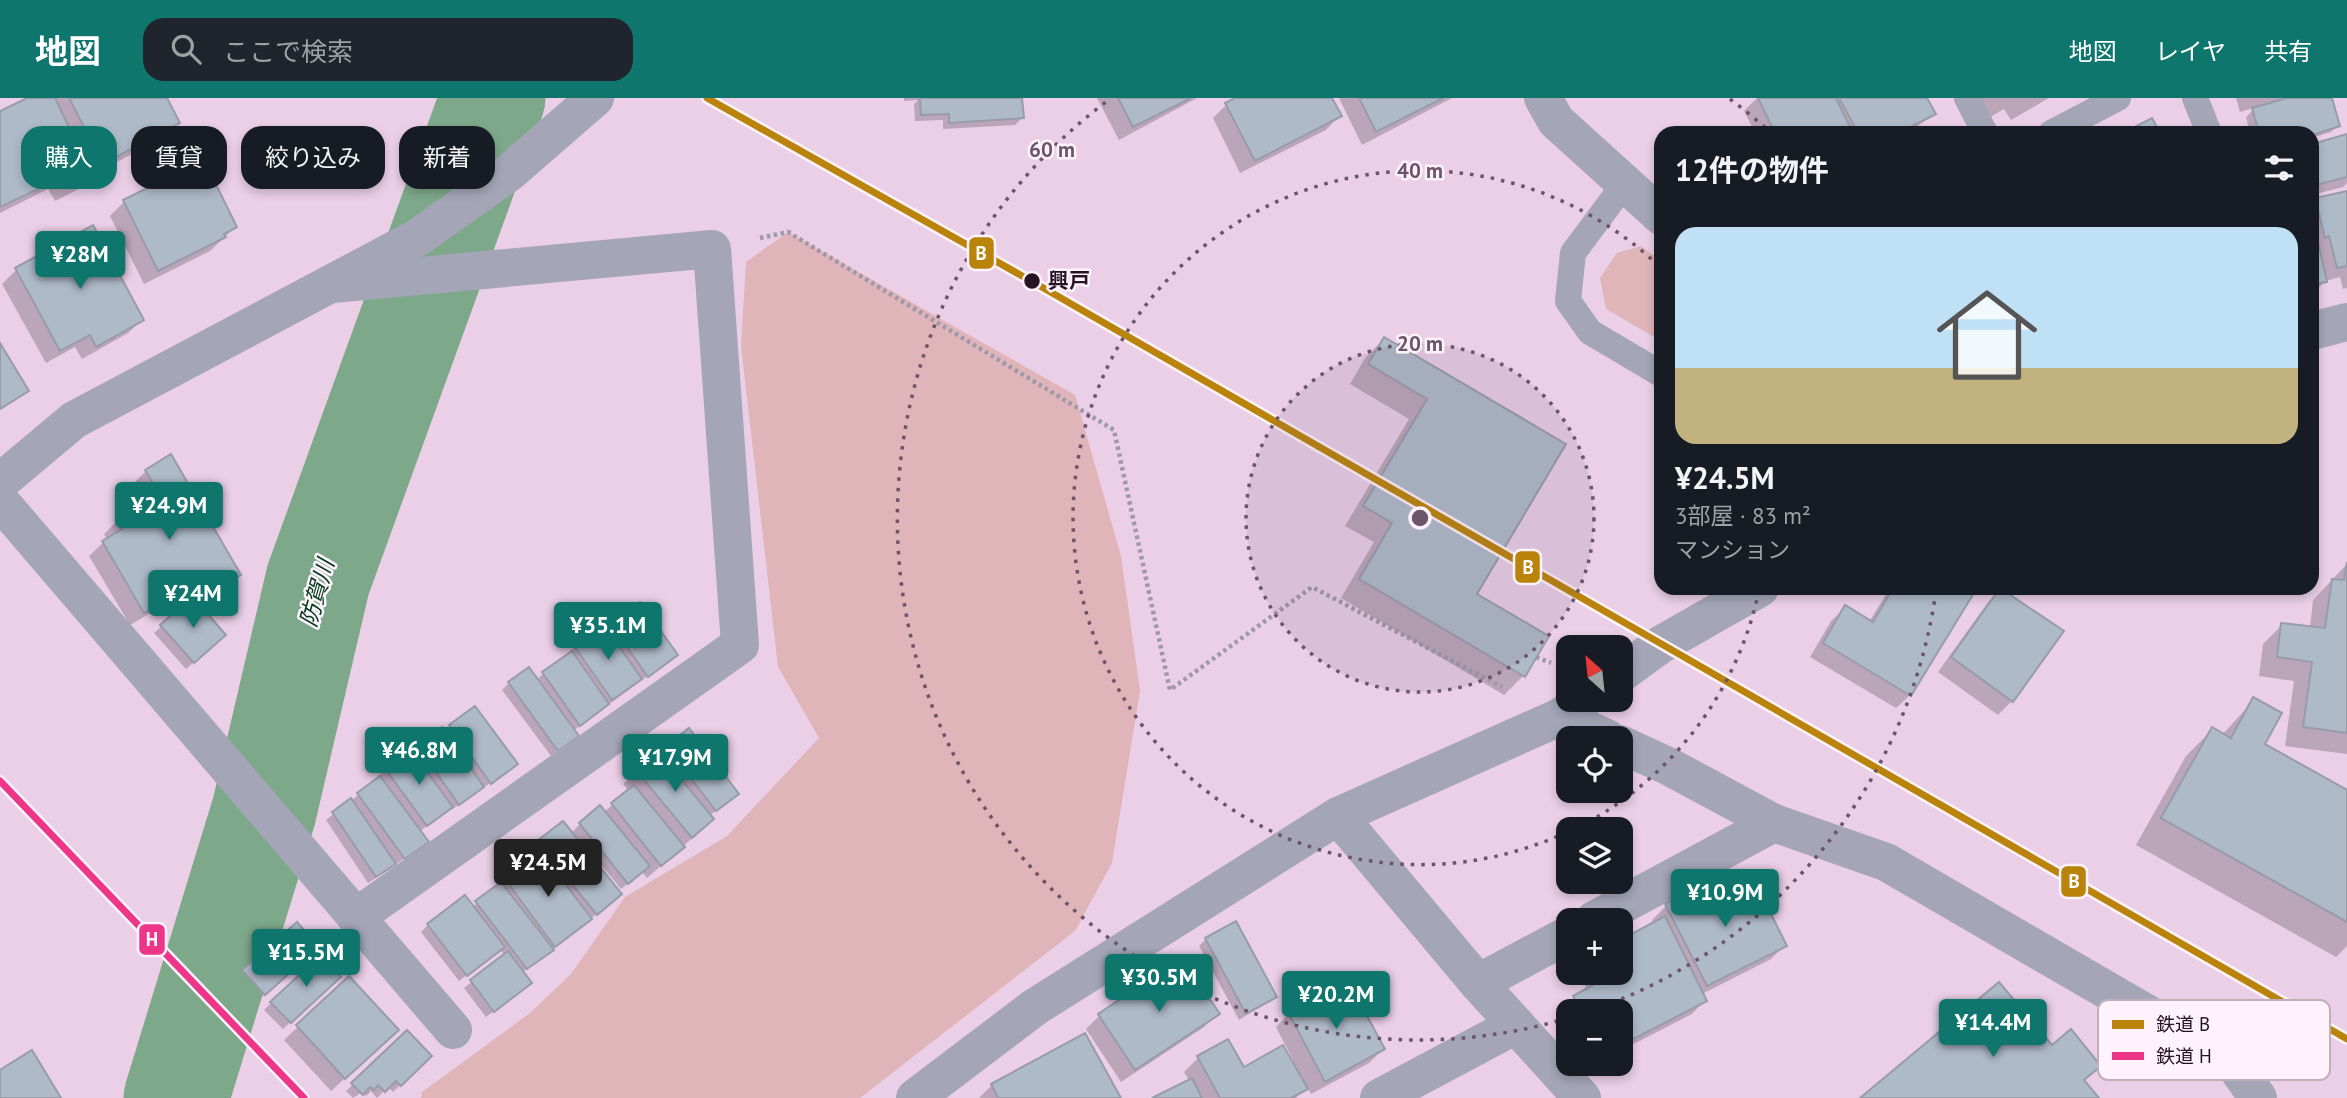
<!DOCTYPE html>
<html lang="ja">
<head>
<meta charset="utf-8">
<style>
	body { margin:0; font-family:"PT Sans","Noto Sans JP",sans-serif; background:#20242c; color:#f1f3f6; height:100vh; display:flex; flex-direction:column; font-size:26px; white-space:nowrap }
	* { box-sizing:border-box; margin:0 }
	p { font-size:23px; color:#9ea1a6 }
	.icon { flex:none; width:38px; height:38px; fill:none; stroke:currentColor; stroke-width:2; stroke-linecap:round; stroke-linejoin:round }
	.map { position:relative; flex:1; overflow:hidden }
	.side { position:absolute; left:1654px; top:28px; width:665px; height:469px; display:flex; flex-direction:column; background:#171b24; border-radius:21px; box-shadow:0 4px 10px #0003 }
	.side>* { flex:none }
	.hud { position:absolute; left:21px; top:28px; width:665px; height:63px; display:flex; gap:14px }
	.needle { width:46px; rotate:333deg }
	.fabs { position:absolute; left:1556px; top:537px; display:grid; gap:14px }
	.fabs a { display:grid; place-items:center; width:77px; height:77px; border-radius:14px; background:#171b24; box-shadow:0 4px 10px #0003; font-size:35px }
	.price { position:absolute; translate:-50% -60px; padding:0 16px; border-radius:7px; background:#0f766e; color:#fff; font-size:23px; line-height:46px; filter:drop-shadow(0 2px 4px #0008) }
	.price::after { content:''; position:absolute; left:50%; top:42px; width:21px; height:16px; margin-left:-10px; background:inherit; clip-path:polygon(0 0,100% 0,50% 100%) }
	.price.active { background:#222; color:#fff }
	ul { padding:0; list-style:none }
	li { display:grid; align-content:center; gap:14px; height:371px; padding:0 21px }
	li+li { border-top:2px solid #363941 }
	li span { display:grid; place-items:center; height:217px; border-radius:21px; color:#555 }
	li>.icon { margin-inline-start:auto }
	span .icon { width:126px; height:126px; fill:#fffc; stroke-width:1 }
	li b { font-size:30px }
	h2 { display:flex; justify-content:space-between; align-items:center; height:84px; padding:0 21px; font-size:30px }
	.chip { padding:0 24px; border-radius:21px; background:#171b24; box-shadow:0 4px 10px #0003; font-size:24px; line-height:63px }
	.chip.active { background:#0f766e; color:#fff }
	header { display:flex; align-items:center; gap:42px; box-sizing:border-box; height:98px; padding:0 35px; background:#0f766e; color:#fff }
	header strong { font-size:33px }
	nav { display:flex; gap:38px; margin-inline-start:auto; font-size:24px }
	.search { width:490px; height:63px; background:#20242c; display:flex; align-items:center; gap:18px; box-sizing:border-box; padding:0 24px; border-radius:21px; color:#9ea1a6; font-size:26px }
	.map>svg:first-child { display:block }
</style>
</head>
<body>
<header>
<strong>地図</strong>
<div class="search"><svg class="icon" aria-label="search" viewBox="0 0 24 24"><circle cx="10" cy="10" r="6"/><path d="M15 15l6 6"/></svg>ここで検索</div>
<nav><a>地図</a><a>レイヤ</a><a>共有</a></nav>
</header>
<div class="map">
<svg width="2347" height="1000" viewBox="0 0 2347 1000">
	<rect width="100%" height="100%" fill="#eacfe7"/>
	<g fill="#dfb5ba">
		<polygon points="788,134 1075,297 1121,458 1140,593 1112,765 1075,833 860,1000 421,1000 422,994 530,915 571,876 625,799 727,738 819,640 778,569 741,248 746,164"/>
		<polygon points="1641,148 1661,163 1661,243 1606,211 1600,180 1617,155"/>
	</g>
	<g fill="#0003">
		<polygon points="31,0 165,0 178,25 165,39 90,78 77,92 55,103 48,91 0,115 0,15"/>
		<polygon points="904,0 1020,0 1022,20 1015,27 943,31 943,22 915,23 914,6 918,2 904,3"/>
		<polygon points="1097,0 1197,0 1119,42"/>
		<polygon points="1239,0 1330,0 1339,18 1326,32 1240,75 1213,20 1226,7"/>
		<polygon points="1339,0 1452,0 1362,47"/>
		<polygon points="1757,0 1925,0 1933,16 1909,35 1755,35 1744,13"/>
		<polygon points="1975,0 2049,0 2011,22 2004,11 1987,21"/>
		<polygon points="2236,0 2330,0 2338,28 2331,34 2312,40 2312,35 2250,35 2246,19 2256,9 2240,14"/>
		<polygon points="2347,38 2347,85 2343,89 2312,97 2312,48"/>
		<polygon points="204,64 235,129 210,153 144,186 110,118 124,104"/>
		<polygon points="2347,94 2347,190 2343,191 2340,179 2325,183 2312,197 2312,106 2316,102"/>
		<polygon points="92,130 142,222 128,235 82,261 75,249 46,265 2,186 16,172"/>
		<polygon points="1384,241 1563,347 1475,496 1523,578 1504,597 1341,500 1374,444 1345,428 1409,321 1350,286 1365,260"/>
		<polygon points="146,373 239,477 225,491 198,507 217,543 186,571 154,535 194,499 190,492 130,527 89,458 107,441 104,436 118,422 144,407 132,387"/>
		<polygon points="2347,466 2347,656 2285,648 2294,583 2259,578 2263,546 2282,527 2310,530 2313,502"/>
		<polygon points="1890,490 1973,490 1910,597 1896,610 1810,559 1831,523 1845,510 1869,524"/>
		<polygon points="2002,490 2062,533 2012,603 1998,617 1938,574 1988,504"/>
		<polygon points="640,507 676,557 573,633 577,638 551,658 502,592 509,585 536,582 575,549"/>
		<polygon points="2254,602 2262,646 2347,694 2347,848 2336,859 2136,747 2186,658 2212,632 2222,637"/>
		<polygon points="475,610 509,672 451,712 450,710 419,734 420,750 368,785 326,722 380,680 378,678 385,671 443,634"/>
		<polygon points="667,649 730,702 709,718 712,721 698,735 647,780 642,774 621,791 599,764 596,766 613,803 522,875 523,891 486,919 464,890 504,857 500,851 459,883 421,834 428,827 472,809 537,758 532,752 539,745 571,735 580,726 604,714 629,693 623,686"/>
		<polygon points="1713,783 1723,802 1785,847 1771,861 1702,896 1705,902 1692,916 1620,953 1620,914 1568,914 1568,927 1560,913 1587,892 1579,875 1620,875 1654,826 1652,822 1666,808"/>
		<polygon points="297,826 310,856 257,903 237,880"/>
		<polygon points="1206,841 1275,899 1239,922 1199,848"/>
		<polygon points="349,881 383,945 331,993 284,942"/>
		<polygon points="332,886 283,931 264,912 271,905"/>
		<polygon points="1217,915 1204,929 1121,984 1086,931 1100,917"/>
		<polygon points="1289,915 1383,951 1369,965 1311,996 1307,988 1296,1000 1156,1000 1190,984 1184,974 1198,960 1228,944 1243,971 1294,964 1276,929"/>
		<polygon points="407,934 430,958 393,994 388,989 377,1000 371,993 366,998 362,994 353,1000 346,993"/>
		<polygon points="992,987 1119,1000 979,1000"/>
	</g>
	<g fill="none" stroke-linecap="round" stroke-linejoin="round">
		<polyline stroke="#7da88a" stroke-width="105" points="176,1000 264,713 318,482 493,0"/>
	</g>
	<g fill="#afbac9" stroke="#989ca9" stroke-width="2">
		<polygon points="27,0 55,0 93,79 69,91 63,79 0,109 0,13"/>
		<polygon points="69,0 167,0 180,25 103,66"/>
		<polygon points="920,0 1022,0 1024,20 949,25 949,16 921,17"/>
		<polygon points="1118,0 1191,0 1133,29"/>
		<polygon points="1235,0 1332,0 1342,18 1255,63 1225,5"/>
		<polygon points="1359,0 1443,0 1376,34"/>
		<polygon points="1758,0 1836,0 1853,35 1775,35"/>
		<polygon points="1839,0 1927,0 1936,16 1899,35 1858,35"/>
		<polygon points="2287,0 2332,0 2340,28 2312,37 2259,35 2252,10"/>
		<polygon points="2152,20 2160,35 2123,35"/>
		<polygon points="2347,36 2347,79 2312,88 2312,46"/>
		<polygon points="204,62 237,129 224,136 226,139 158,173 123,102"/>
		<polygon points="2347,93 2347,168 2337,170 2329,138 2325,140 2315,100"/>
		<polygon points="2312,117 2327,184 2312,187"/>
		<polygon points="93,127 144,222 96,249 90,237 60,253 15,170"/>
		<polygon points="1384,239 1566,346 1477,496 1549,538 1525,579 1359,481 1392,425 1363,408 1427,301 1368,266"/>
		<polygon points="0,245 29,293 0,311"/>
		<polygon points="171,356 241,477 213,494 204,480 144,515 102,443 122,431 117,421 159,396 145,372"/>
		<polygon points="2347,464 2347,635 2303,629 2312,564 2277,559 2281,525 2325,530 2332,481 2344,482"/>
		<polygon points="1893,490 1977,490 1911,598 1823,545 1845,507 1873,524"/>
		<polygon points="2000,490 2064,533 2013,604 1951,559"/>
		<polygon points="192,498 226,537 194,565 160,527"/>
		<polygon points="640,504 678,557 648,579 610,525"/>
		<polygon points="604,527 642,581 612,602 574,548"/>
		<polygon points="572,553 609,606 580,628 542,574"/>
		<polygon points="529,569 579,638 558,653 508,584"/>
		<polygon points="2253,599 2282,615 2265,646 2347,692 2347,824 2161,720 2212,629 2231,640"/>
		<polygon points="475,608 518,666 491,686 449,627"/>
		<polygon points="442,629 484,689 459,707 417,647"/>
		<polygon points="689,630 739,696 716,713 666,648"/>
		<polygon points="410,651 453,709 427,728 384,669"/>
		<polygon points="658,653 714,721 692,740 635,671"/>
		<polygon points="380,678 429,744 405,761 357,695"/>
		<polygon points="634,687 685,749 661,768 611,705"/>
		<polygon points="351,700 396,766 376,779 332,714"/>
		<polygon points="600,707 650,768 628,786 579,725"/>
		<polygon points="563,723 622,796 597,817 537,743"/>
		<polygon points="540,753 592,821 555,849 504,780"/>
		<polygon points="1714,780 1724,800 1755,784 1787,848 1707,888 1665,806"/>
		<polygon points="501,784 554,852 527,871 475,803"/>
		<polygon points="465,797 505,849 467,878 427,826"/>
		<polygon points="1665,818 1707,903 1620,948 1620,914 1581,914 1573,898 1602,882 1599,875 1620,875 1620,842"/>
		<polygon points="1236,823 1277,899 1246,916 1205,840"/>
		<polygon points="297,824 319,849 265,897 242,872"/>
		<polygon points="508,853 532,885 494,914 470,882"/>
		<polygon points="321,857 341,879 291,925 270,904"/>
		<polygon points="1182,860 1220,916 1135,972 1098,916"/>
		<polygon points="349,878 399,932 345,981 296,927"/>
		<polygon points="1348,883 1385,951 1325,984 1288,914"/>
		<polygon points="1999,884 2052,947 2071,931 2101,968 2084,982 2099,1000 1860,1000"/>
		<polygon points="407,932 432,958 401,988 396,983 385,994 378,987 374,992 370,989 363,997 351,985"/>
		<polygon points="1085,935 1121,1000 998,1000 991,986"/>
		<polygon points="1228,941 1244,969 1283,947 1308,991 1291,1000 1220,1000 1197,958"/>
		<polygon points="32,952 61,1000 0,1000 0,972"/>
		<polygon points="1192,980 1202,1000 1152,1000"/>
	</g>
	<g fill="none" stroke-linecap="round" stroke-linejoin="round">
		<g stroke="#9e99a8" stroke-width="4.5" stroke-dasharray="3.5 3.5" stroke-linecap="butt">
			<polyline points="760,140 788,134 1114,332 1170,592 1312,489 1502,589"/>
			<polyline points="1536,559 1551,565"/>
		</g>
		<g stroke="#a4a5b7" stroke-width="26">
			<polyline points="1967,0 1985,35"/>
			<polyline points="2195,0 2209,35"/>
			<polyline points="2051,35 2118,0"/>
			<polyline points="1625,85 1573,155 1568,203 1590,234 1661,276"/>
		</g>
		<g stroke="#a4a5b7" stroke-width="38">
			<polyline points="1543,0 1556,23 1661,118"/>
			<polyline points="332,186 712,151 740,547 356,819"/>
			<polyline points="2312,233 2347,224"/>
			<polyline points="0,384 74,322 417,140 510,74 595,0"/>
			<polyline points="0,403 453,932"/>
			<polyline points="1620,576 1660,547 1760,490"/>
			<polyline points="1560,619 1607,640"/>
			<polyline points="1620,646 1668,668 1774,725 1886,764 2234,966 2258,1000"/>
			<polyline points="1338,718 1478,885 1582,1000"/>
			<polyline points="1594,822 1774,725"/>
			<polyline points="1478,885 1568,837"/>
			<polyline points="915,1000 1035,909 1338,718 1560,619 1584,602"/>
			<polyline points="1379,1000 1516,927"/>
		</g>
		<defs>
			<polyline id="rail-1" points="707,0 1047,192 2347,941"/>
			<polyline id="rail-2" points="0,683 304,1000"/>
		</defs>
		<use href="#rail-1" stroke="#fef3fc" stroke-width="12"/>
		<use href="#rail-2" stroke="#fef3fc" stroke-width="12"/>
		<use href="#rail-1" stroke="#ba830c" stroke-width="7"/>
		<use href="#rail-2" stroke="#ee3689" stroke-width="7"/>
	</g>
	<circle cx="1420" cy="420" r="174" fill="#6b5568" fill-opacity=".12"/>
	<g fill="none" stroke="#6b5568" stroke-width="3.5" stroke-dasharray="3.5 7">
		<circle cx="1420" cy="420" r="174"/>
		<path d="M1759 492A347 347 0 0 1 1575 731M1567 734A347 347 0 1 1 1659 168"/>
		<path d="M1936 493A521 521 0 0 1 1590 913M1568 920A521 521 0 0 1 1110 1M1730 1A521 521 0 0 1 1769 33"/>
	</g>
	<circle fill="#261424" stroke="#fef3fc" stroke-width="2.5" cx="1032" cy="183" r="9"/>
	<g text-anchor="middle" stroke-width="5" stroke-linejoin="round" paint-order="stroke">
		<g font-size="21" font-weight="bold" fill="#261424" stroke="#fef3fc" text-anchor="start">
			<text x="1048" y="190">興戸</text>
		</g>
		<g font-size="23" font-style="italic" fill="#003b18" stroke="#fef3fc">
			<text transform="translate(317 495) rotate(-74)" y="8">防賀川</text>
		</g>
	</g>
	<rect x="2098" y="902" width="232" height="80" rx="10" fill="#fef3fc" stroke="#bdb0bb" stroke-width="2"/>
	<rect x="2112" y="922" width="32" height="9" fill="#ba830c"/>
	<rect x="2112" y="954" width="32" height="8" fill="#ee3689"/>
	<g font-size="19" fill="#261424">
		<text x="2156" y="933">鉄道 B</text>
		<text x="2156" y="965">鉄道 H</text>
	</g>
	<circle cx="1420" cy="420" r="10" fill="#6b5568" stroke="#fef3fc" stroke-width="3.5"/>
	<g font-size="21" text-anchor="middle" font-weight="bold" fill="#6b5568" stroke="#fef3fc" stroke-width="5" stroke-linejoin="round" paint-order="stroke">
		<text x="1052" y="59">60 m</text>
		<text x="1420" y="80">40 m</text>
		<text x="1420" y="253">20 m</text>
	</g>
	<g stroke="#fef3fc" stroke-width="2.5">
		<rect x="968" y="138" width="27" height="34" rx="7" fill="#ba830c"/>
		<rect x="1514" y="452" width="27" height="34" rx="7" fill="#ba830c"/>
		<rect x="2060" y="767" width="27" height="33" rx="7" fill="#ba830c"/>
		<rect x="138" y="825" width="28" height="33" rx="7" fill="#ee3689"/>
	</g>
	<g font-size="19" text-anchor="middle" font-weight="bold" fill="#fff">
		<text x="981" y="162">B</text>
		<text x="1528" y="476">B</text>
		<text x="2074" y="790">B</text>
		<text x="152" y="848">H</text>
	</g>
</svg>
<div class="fabs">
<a><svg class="needle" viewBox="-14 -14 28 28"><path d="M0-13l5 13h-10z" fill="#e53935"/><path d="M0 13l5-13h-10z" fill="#9ea1a6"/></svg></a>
<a><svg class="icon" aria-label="locate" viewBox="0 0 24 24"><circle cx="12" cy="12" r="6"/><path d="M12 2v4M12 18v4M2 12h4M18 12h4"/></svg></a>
<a><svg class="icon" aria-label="layers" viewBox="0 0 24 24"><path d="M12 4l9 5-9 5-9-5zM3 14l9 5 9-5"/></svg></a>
<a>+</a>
<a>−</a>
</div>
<b class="price" style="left:80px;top:193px">¥28M</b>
<b class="price" style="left:169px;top:444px">¥24.9M</b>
<b class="price" style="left:193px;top:532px">¥24M</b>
<b class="price" style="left:608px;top:564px">¥35.1M</b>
<b class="price" style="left:419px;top:689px">¥46.8M</b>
<b class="price" style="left:675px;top:696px">¥17.9M</b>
<b class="price active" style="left:548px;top:801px">¥24.5M</b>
<b class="price" style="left:1725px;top:831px">¥10.9M</b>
<b class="price" style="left:306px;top:891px">¥15.5M</b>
<b class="price" style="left:1159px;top:916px">¥30.5M</b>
<b class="price" style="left:1336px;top:933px">¥20.2M</b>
<b class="price" style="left:1993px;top:961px">¥14.4M</b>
<div class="hud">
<a class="chip active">購入</a>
<a class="chip">賃貸</a>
<a class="chip">絞り込み</a>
<a class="chip">新着</a>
</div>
<section class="side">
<h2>12件の物件<svg class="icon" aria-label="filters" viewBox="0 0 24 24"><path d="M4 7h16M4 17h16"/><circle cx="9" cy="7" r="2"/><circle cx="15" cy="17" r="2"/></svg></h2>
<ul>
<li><span style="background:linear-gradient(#bfe0f5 65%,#c2b280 0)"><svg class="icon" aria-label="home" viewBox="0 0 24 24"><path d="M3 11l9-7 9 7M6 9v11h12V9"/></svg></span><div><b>¥24.5M</b><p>3部屋 · 83 m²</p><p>マンション</p></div></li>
</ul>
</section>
</div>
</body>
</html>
